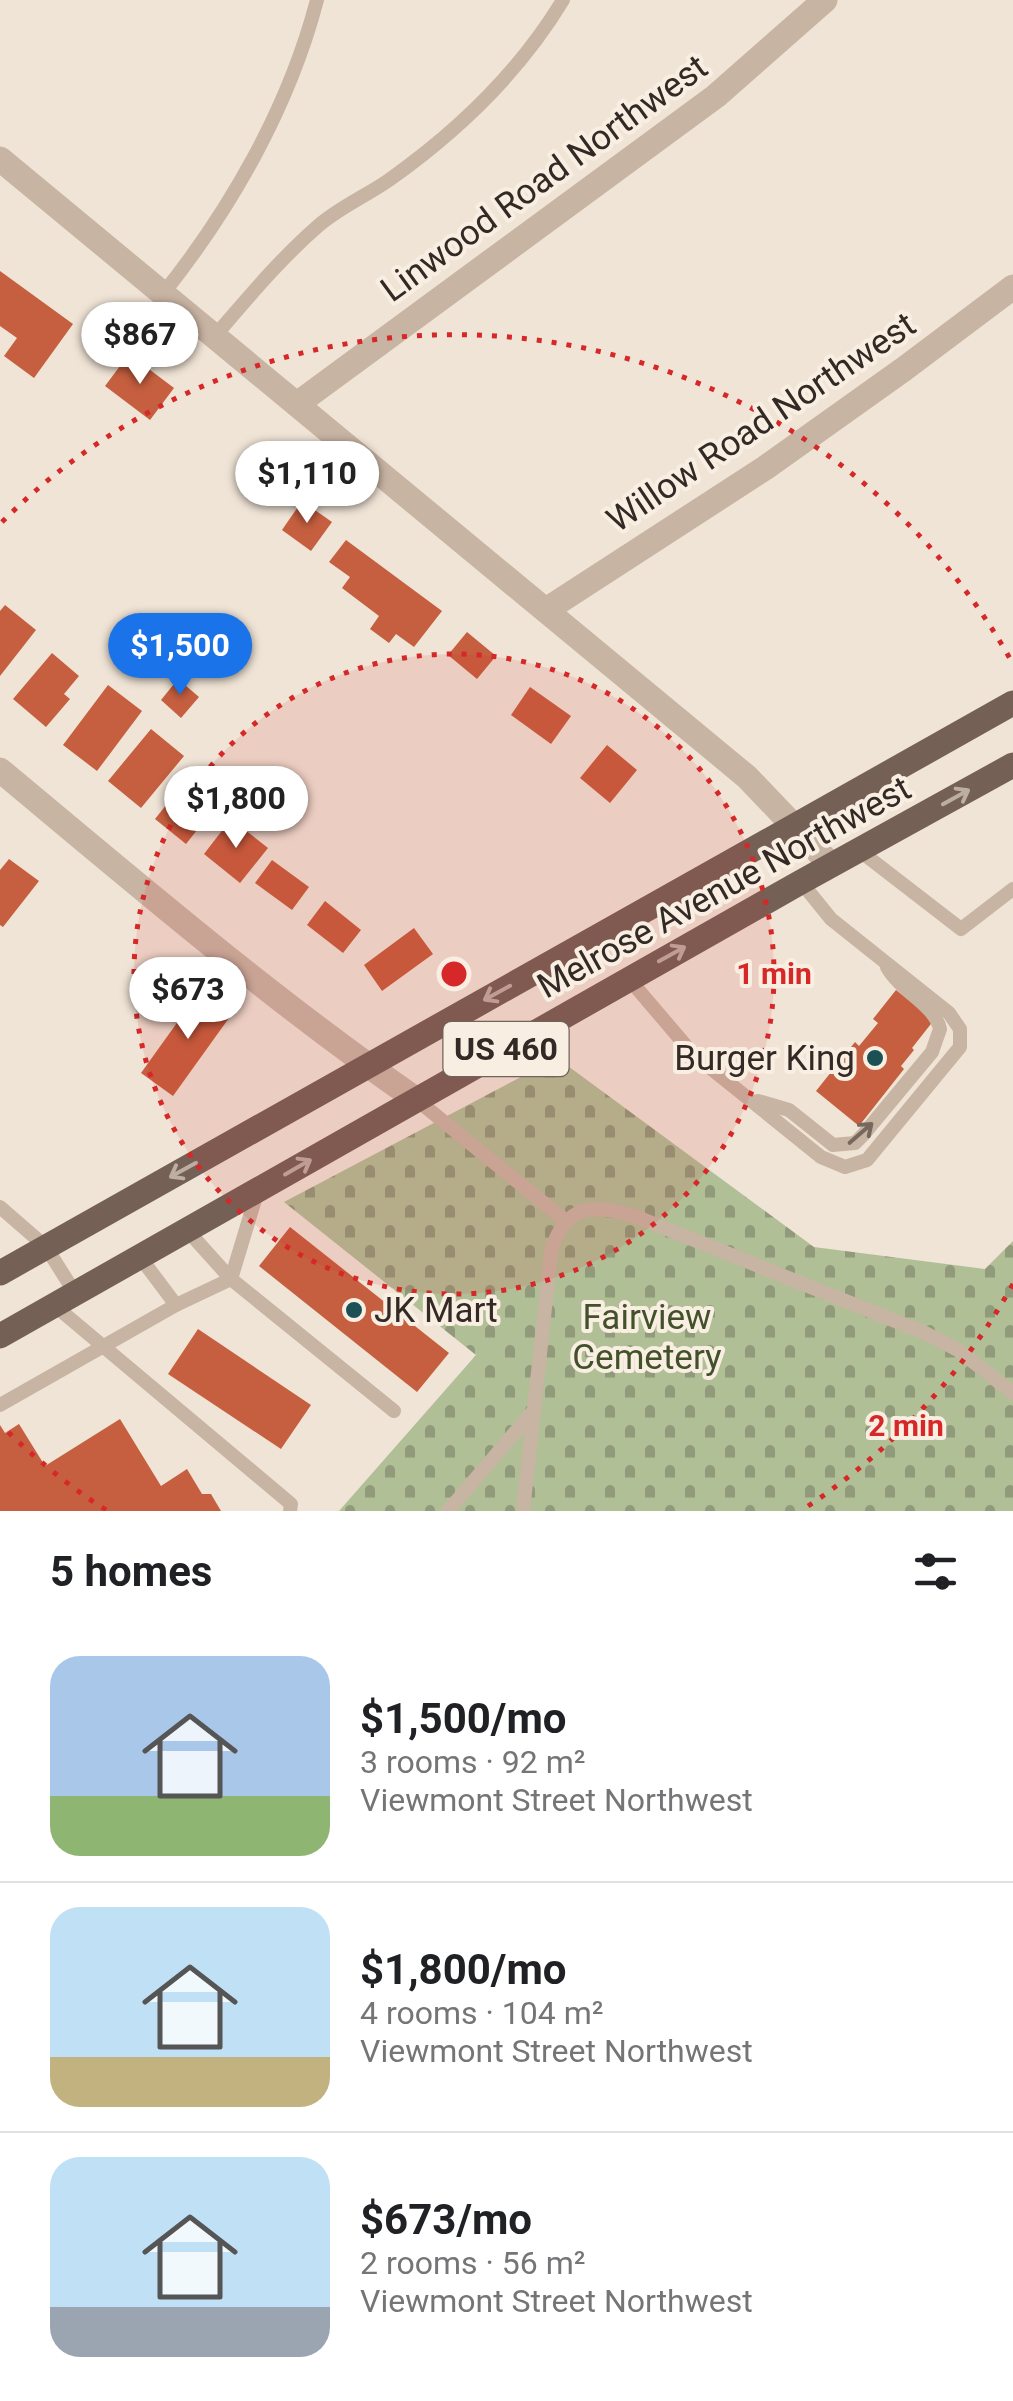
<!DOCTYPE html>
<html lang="en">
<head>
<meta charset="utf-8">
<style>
	body { margin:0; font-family:Roboto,sans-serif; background:#f6f6f6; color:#202124; height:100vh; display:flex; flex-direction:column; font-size:38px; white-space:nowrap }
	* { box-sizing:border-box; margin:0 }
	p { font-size:32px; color:#757577 }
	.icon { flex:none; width:55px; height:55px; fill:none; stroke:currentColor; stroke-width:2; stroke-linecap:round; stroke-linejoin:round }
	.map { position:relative; height:1511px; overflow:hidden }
	.panel { display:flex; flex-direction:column; background:#fff; flex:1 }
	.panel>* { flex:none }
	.price { position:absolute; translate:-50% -85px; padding:0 22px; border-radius:35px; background:#fff; color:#222; font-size:32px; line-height:65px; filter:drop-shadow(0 2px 5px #0008) }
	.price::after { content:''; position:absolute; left:50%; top:60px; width:30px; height:22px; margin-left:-15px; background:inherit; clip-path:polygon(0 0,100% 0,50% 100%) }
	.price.current { background:#1a73e8; color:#fff }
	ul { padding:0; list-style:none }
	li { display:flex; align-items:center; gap:30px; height:250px; padding:0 50px }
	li+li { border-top:2px solid #e0e0e0 }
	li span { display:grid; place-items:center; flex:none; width:280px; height:200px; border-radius:30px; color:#555 }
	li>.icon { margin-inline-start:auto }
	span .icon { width:120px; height:120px; fill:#fffc; stroke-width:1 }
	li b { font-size:42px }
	h2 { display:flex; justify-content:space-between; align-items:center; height:120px; padding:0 50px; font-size:42px }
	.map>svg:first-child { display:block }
</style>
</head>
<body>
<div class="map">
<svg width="1013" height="1511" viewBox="0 0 1013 1511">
	<defs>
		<pattern id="cemetery-stones" width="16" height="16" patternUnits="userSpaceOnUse" patternTransform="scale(2.5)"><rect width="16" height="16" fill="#b1bf97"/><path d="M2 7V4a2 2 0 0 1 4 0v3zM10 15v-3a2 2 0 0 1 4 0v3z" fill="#919b7b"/></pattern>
	</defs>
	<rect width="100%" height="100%" fill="#f0e4d6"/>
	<polygon fill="url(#cemetery-stones)" points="557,1058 814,1247 985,1269 1013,1241 1013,1511 339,1511 476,1355 284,1202"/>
	<g fill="#c65f3f">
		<polygon points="0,271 73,324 34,378 4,356 17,338 0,326"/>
		<polygon points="129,354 174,388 150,420 105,386"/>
		<polygon points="302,501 332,522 311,551 282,530"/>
		<polygon points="346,540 442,611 414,647 396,634 389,643 370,629 379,616 342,588 350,577 329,562"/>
		<polygon points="5,605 36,630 0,676 0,611"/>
		<polygon points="467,632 496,656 477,679 448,655"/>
		<polygon points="52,653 79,676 64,694 70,699 46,727 13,699"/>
		<polygon points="178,679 199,697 181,718 161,700"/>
		<polygon points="108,685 142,711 97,771 63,745"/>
		<polygon points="530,687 571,716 551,744 511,715"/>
		<polygon points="151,729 184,756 141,808 108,781"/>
		<polygon points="607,745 637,770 610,803 580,778"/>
		<polygon points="189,776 220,801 186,844 155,819"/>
		<polygon points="231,819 268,848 240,883 204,854"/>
		<polygon points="9,859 39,881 3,927 0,925 0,870"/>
		<polygon points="272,860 309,887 292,910 255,883"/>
		<polygon points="325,901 361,930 343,953 307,925"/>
		<polygon points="414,928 433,954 382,991 364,965"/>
		<polygon points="202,988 234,1011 173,1096 141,1073"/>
		<polygon points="896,990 934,1020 912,1048 914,1050 901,1066 904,1069 859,1126 816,1091 855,1042 859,1046 878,1023 873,1019"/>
		<polygon points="290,1227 449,1353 417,1392 259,1266"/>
		<polygon points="198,1329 311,1405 281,1449 168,1374"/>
		<polygon points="120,1419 161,1486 187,1469 202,1494 211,1494 221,1511 0,1511 0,1425 5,1433 19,1424 45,1466"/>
	</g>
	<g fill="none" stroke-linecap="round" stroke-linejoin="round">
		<g stroke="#c8b4a3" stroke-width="14">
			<path d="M162,295c69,-86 127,-188 155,-295"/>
			<path d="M214,337c33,-38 65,-77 104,-111 22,-19 48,-30 71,-46 69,-49 130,-107 174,-180"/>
			<polyline points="860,851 961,929 1013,889"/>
			<polyline points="629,979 693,1054 821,1157 845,1167 867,1160 960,1047 960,1029 949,1013 831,919 801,882"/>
			<polyline points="417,1100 566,1221"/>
			<path d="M758,1101l31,9 44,35 22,-2 8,-8 69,-83 8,-23c-5,-24 -39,-37 -53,-62"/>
			<polyline points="0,1207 46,1247 75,1293"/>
			<polyline points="187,1230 231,1279"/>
			<polyline points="140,1257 176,1305"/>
			<polyline points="231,1279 257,1193"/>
			<polyline points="54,1305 291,1504 290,1511"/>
			<polyline points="0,1405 176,1305 231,1279 394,1411"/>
			<polyline points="448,1511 535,1409"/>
			<path d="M523,1511l28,-259c14,-50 44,-48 86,-35l288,116 33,17 55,43"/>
		</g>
		<g stroke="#c8b4a3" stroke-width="25">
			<polyline points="0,159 747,777 831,865"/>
			<polyline points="297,404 716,96 825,0"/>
			<polyline points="546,610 765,468 904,369 1013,287"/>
			<path d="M0,770c137,114 271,229 417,330"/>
		</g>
		<g stroke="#756056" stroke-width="25">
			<polyline points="0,1273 1013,703"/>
			<polyline points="0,1336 801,882 1013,765"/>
		</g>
	</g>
	<defs><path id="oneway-shaft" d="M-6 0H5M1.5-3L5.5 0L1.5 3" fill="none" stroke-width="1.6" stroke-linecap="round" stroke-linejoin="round" transform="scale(2.5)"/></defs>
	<g stroke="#bdaea3">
		<use href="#oneway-shaft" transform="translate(956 797) rotate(-29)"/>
		<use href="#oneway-shaft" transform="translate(672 954) rotate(-29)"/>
		<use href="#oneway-shaft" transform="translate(497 993) rotate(151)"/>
		<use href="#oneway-shaft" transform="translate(298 1167) rotate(-30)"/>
		<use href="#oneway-shaft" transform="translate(183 1170) rotate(151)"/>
	</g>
	<use stroke="#76685e" href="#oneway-shaft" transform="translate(861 1133) rotate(-41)"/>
	<circle cx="454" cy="974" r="320" fill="#d62828" fill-opacity=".12"/>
	<g fill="none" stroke="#d62828" stroke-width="5" stroke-dasharray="5 10">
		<circle cx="454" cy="974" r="320"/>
		<path d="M1013 1284A639 639 0 0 1 802 1510M106 1510A639 639 0 0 1 2 1426M2 522A639 639 0 0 1 1013 664"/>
	</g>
	<g fill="#1b5054" stroke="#f8eee2" stroke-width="4">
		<circle cx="875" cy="1058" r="10"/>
		<circle cx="354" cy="1310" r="10"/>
	</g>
	<g text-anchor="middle" stroke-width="8" stroke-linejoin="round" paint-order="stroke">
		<rect fill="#f8eee2" stroke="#6e645e" stroke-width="2.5" x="443.5" y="1022" width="125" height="54" rx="8"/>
		<g font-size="32" font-weight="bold" fill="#332925">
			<text x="506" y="1060">US 460</text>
		</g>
		<g font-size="35" fill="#332925" stroke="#f8eee2">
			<text transform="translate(544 178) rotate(-36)" y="12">Linwood Road Northwest</text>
			<text transform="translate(761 422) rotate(-34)" y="12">Willow Road Northwest</text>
			<text transform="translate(724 887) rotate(-29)" y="12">Melrose Avenue Northwest</text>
		</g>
		<g font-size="35" fill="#332925" stroke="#f8eee2" text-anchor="end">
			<text x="855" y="1070">Burger King</text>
			<text x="374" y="1322" text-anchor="start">JK Mart</text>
		</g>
		<g font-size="35" fill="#425129" stroke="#f8eee2">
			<text x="647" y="1329">Fairview<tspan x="647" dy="40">Cemetery</tspan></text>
		</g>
	</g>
	<circle cx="454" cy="974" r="15" fill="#d62828" stroke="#f8eee2" stroke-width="5"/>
	<g font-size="30" text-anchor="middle" font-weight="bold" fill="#d62828" stroke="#f8eee2" stroke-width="8" stroke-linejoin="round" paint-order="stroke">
		<text x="774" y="984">1 min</text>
		<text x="906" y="1436">2 min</text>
	</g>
</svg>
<b class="price" style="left:140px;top:387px">$867</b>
<b class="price" style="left:307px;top:526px">$1,110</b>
<b class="price current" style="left:180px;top:698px">$1,500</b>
<b class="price" style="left:236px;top:851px">$1,800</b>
<b class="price" style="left:188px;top:1042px">$673</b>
</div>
<section class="panel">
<h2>5 homes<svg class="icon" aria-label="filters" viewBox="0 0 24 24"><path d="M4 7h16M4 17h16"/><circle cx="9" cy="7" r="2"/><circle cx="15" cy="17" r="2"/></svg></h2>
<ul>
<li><span style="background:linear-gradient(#a9c7e8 70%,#8fb573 0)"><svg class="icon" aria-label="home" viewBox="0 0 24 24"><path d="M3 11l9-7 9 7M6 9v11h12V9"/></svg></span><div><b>$1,500/mo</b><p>3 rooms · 92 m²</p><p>Viewmont Street Northwest</p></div></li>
<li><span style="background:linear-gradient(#bfe0f5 75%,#c2b280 0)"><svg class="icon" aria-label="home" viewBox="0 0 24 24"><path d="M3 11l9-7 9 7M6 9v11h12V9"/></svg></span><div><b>$1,800/mo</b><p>4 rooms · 104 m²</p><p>Viewmont Street Northwest</p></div></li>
<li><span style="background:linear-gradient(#bfe0f5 75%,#9aa5b1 0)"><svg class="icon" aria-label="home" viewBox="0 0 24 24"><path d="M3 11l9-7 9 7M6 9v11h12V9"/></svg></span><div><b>$673/mo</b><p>2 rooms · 56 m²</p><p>Viewmont Street Northwest</p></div></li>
</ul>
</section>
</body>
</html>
